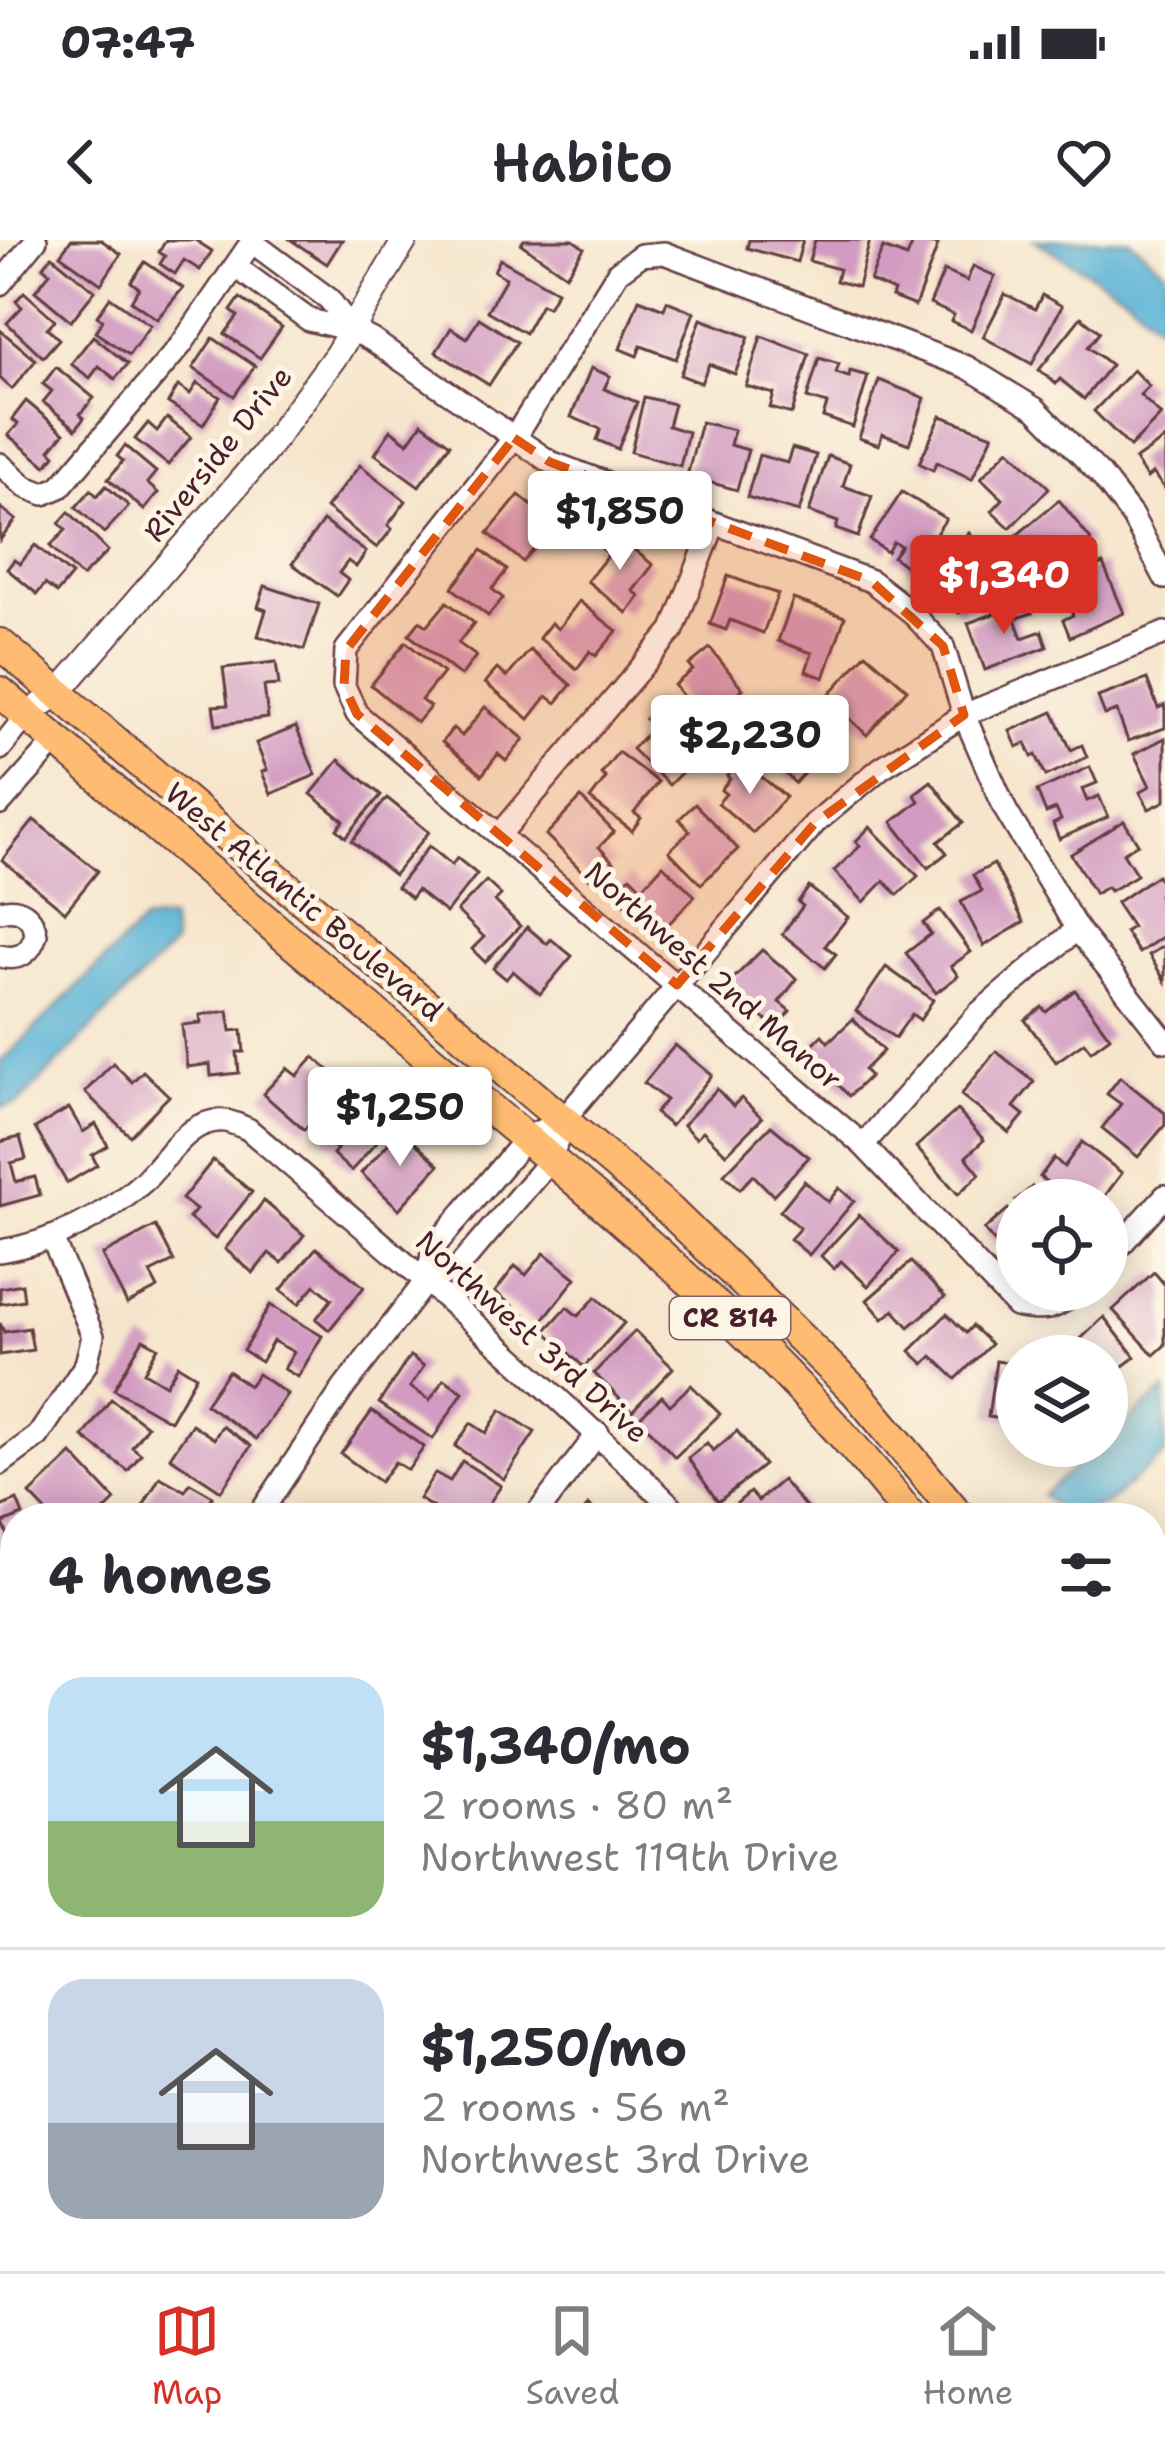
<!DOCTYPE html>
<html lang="en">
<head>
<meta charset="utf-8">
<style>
	body { margin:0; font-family:"Shantell Sans",sans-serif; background:#f2f2f3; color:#2b2b33; height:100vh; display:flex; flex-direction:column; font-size:45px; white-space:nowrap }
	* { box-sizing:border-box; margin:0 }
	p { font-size:39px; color:#7c7c81 }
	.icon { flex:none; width:66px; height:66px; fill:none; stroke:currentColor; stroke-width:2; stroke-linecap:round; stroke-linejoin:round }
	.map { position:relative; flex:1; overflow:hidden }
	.drawer { position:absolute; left:0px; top:1263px; width:1167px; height:768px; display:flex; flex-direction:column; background:#fff; border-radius:48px 48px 0 0; box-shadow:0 6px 30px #0003 }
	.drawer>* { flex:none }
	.tools { position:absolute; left:996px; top:939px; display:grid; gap:24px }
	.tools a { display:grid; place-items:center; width:132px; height:132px; border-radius:50%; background:#fff; box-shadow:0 6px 30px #0003; font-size:60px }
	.price { position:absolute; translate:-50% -102px; padding:0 27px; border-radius:12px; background:#fff; color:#222; font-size:39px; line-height:78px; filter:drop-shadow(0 3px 6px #0008) }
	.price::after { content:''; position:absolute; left:50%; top:72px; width:36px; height:27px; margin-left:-18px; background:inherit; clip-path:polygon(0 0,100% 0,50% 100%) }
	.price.selected { background:#d93025; color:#fff }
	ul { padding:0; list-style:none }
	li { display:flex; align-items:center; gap:36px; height:300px; padding:0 48px }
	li+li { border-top:3px solid #e1e1e2 }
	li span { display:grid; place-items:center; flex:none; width:336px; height:240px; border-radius:36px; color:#555 }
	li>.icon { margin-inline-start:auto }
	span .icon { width:144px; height:144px; fill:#fffc; stroke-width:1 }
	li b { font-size:51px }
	h2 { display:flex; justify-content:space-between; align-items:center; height:144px; padding:0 48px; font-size:51px }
	.status { display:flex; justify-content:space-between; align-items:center; height:84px; padding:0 60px; background:#fff; direction:ltr }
	.status svg { height:33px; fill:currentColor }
	header { display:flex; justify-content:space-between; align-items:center; height:156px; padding:0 48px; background:#fff; font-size:54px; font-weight:600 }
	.dock { display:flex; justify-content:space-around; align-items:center; height:168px; border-top:3px solid #e1e1e2; background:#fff; font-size:33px; color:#7c7c81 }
	.dock a { display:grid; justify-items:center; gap:6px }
	.dock .selected { color:#d93025 }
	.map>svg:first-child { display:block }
</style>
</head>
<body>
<div class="status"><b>07:47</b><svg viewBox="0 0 49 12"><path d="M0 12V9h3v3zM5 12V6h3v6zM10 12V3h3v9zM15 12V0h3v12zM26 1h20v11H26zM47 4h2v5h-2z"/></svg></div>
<header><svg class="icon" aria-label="back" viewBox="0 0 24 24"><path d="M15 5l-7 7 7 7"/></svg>Habito<svg class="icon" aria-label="heart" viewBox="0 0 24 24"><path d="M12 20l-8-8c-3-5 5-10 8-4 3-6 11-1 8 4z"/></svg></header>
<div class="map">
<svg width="1165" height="2031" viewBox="0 0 1165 2031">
	<rect width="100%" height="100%" fill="#fcf5e5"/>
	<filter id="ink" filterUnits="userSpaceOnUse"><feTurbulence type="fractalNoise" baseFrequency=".00833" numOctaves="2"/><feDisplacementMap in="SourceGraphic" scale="24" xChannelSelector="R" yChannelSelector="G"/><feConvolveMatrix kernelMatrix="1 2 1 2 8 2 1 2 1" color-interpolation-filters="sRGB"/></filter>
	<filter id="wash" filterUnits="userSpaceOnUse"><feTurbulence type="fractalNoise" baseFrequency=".004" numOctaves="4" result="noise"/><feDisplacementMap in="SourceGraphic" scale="48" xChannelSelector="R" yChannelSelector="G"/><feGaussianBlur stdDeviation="2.7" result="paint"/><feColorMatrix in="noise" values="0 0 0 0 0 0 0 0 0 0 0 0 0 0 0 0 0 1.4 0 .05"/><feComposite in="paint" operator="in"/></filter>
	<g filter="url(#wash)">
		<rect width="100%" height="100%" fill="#f6e5cc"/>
		<g fill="#5ab4d7" stroke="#526a81" stroke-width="3">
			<polygon points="1035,0 1130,0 1165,30 1165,91 1127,56"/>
			<polygon points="170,679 174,704 18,864 0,868 0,823 143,682"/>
			<polygon points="1165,1150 1165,1214 1105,1265 1064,1276 1042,1255 1099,1206 1107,1206 1107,1199"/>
			<polygon points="15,1648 15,2016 1152,2016 1152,1930 1165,1932 1165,2031 0,2031 0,1659"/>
		</g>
		<g id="blocks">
			<g fill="#d29bc1">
				<polygon points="71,0 101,0 121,14 101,44 60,15"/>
				<polygon points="166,0 195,0 212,11 200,30 184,20 175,34 160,24 165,16 159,12"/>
				<polygon points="291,0 342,0 327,24"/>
				<polygon points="524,0 573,0 584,8 566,35 521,4"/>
				<polygon points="749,0 803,0 797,22 747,8"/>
				<polygon points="815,0 870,0 858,47 836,41 839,29 809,21"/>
				<polygon points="914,0 938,5 915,66 892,57 894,51 870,41 883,8 907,17"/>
				<polygon points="52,16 95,51 71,81 35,51 50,33 43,27"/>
				<polygon points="500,19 557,51 548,67 541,64 525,93 487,71 506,38 494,31"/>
				<polygon points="145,22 183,48 157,79 131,61 139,48 131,42"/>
				<polygon points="973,26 995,36 971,90 951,81 954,75 930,64 944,31 967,41"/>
				<polygon points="24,52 55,80 47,88 59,99 43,117 7,83 22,67 16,61"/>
				<polygon points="1005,54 1035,69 1042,55 1062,66 1032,124 983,97"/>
				<polygon points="110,57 150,85 129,115 95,92 103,80 97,76"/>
				<polygon points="240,58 282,87 260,118 225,94 238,76 231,71"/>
				<polygon points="639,59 664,69 667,61 694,72 676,119 641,106 637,116 620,109"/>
				<polygon points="1081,77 1100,92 1088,107 1111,125 1084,159 1060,139 1056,144 1039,130"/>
				<polygon points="479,78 517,102 489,145 436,112 451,88 467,98"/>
				<polygon points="701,79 749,97 735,134 709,124 701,143 680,135"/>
				<polygon points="0,90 36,120 12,149 0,138"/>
				<polygon points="93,96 128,124 115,139 99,126 90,138 71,124"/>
				<polygon points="761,96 809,114 792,174 770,168 774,154 746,146"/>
				<polygon points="213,98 255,126 234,156 193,128"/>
				<polygon points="819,118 839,124 836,133 849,137 850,131 868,136 853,187 823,177 827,164 807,158"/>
				<polygon points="56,127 94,158 80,174 84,178 76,189 43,162 52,151 43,144"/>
				<polygon points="591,128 610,136 604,149 637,162 618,209 597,200 601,189 571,177"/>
				<polygon points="1133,130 1149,146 1140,155 1161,175 1130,207 1094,171"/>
				<polygon points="879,140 925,158 909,204 882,194 879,205 859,198"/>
				<polygon points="197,143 220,157 203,185 168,163 178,146 190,154"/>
				<polygon points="644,157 674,164 668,186 688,192 680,226 631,212"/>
				<polygon points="26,161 64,193 50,210 55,215 46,226 8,195 18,184 12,179"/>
				<polygon points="941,176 993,195 972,239 937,222 933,230 919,223"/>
				<polygon points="167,178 191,197 168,225 135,199 148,183 157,191"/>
				<polygon points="701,182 734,190 730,205 748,210 737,250 687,236"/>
				<polygon points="422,183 450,204 419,246 375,214 391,190 408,203"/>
				<polygon points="1165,199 1165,250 1153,233 1147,238 1135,220"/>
				<polygon points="125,206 156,232 147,243 158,253 144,270 108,239 123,221 117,216"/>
				<polygon points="792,208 816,215 799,272 747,257 759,215 787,223"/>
				<polygon points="1009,209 1049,248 1010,288 992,271 1003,259 981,238"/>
				<polygon points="828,216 850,224 843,246 872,256 858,297 836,289 838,282 809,272"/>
				<polygon points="360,225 406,261 388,285 392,289 377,308 326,268"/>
				<polygon points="106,246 129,266 104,293 76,267 91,250 97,256"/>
				<polygon points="902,252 946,279 911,330 893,317 901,306 893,302 887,312 870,300"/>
				<polygon points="519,255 566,294 557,304 546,295 523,322 488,293"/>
				<polygon points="1059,260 1091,300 1056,329 1038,306 1025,317 1011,300"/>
				<polygon points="0,267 16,280 0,300"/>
				<polygon points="69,272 108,311 82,337 50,306 66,290 59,283"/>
				<polygon points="323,281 366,312 356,327 348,321 339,333 348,340 337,356 292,324"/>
				<polygon points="612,292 653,325 633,351 640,356 627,373 587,341 609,314 600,307"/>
				<polygon points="969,293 981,307 974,314 997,342 959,373 942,354 949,349 929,328"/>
				<polygon points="35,305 72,335 57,353 45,344 37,354 7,329 14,320 20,324"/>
				<polygon points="482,310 507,330 492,349 503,358 488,376 452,348"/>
				<polygon points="1103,324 1124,373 1070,397 1063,380 1073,375 1060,343"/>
				<polygon points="728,336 778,354 763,393 730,380 726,390 710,384"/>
				<polygon points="265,346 319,364 304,410 258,396 266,370 258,367"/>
				<polygon points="793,359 845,377 824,438 806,431 812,413 778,401"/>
				<polygon points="579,361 617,391 596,416 590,411 577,429 539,398 551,383 558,389"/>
				<polygon points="447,362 474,383 458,403 476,416 461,436 409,395 420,381 427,386"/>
				<polygon points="1028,362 1032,373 1015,379 1022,398 1042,391 1047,407 985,430 968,383"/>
				<polygon points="406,402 443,433 421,460 430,467 417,483 371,445"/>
				<polygon points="710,408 743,449 719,468 728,479 711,492 674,445 693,430 689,425"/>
				<polygon points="530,410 571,445 556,463 547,456 529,479 485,443 497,429 507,437"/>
				<polygon points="866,413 907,449 867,495 827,457"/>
				<polygon points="276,422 279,445 264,446 268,478 216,485 213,466 228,465 223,428"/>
				<polygon points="1147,439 1158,468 1165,465 1165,488 1128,501 1117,471 1105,475 1098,457"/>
				<polygon points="660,463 698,499 675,523 683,531 669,545 632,509 654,487 645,479"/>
				<polygon points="485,467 524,499 506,521 498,514 482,535 442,502 453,488 462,496"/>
				<polygon points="796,470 835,508 820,524 812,516 801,527 806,531 795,543 759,508"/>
				<polygon points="1053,472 1071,510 1082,505 1087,517 1046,536 1036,515 1032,517 1026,503 1017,507 1010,491"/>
				<polygon points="296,487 316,535 271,554 262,532 267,530 256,503"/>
				<polygon points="1165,498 1165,561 1149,569 1140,552 1150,546 1134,514"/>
				<polygon points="618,512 658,542 634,573 641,578 632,591 590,559 606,538 601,534"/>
				<polygon points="339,520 381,555 346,597 337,589 344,581 311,554"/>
				<polygon points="741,520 786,557 753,593 718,563 726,554 721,550 730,539 727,536"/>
				<polygon points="1090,527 1097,543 1082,549 1087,561 1099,556 1108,577 1059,599 1053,584 1061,580 1056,569 1046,573 1037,551"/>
				<polygon points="931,541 963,583 938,602 947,613 928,628 892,582 919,561 914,554"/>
				<polygon points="387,558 429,592 394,635 352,601"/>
				<polygon points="581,558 614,592 599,607 614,623 594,643 546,595"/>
				<polygon points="695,564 738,609 701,644 669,611 690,591 679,579"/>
				<polygon points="34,580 98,631 65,672 2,620"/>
				<polygon points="1124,581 1138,604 1123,613 1137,635 1110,651 1107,647 1095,654 1071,614"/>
				<polygon points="870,587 918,636 898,655 884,641 864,662 834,631 860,606 856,601"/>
				<polygon points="429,606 452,625 457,618 477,634 446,673 417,650 411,658 397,647"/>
				<polygon points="994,624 1024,682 984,706 961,662 982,651 973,635"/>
				<polygon points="663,625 695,656 658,695 613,653 630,636 642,648"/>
				<polygon points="1157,635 1165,646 1159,655 1165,664 1165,695 1139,713 1125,692 1132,687 1116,663"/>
				<polygon points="486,641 501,655 495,661 520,686 485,722 472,709 484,697 457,671"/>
				<polygon points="809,647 848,677 825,706 836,714 825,728 782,694 803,666 798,662"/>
				<polygon points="940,670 971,712 951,726 958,736 936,753 906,713 931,694 923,683"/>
				<polygon points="527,687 547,704 551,699 572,716 540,754 513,731 506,739 493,728"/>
				<polygon points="1165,705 1165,741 1149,715"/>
				<polygon points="762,710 797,739 779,762 790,771 776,788 725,747"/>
				<polygon points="886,727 933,760 920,780 912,774 895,798 856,771"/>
				<polygon points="1075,750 1110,797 1091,811 1084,802 1056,822 1025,780 1042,767 1046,772"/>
				<polygon points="228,771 231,791 242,790 244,812 237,812 239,833 211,836 210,824 187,827 182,785 201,783 200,775"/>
				<polygon points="853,779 883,811 864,830 870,836 849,856 806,811 822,795 828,802"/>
				<polygon points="675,805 712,835 671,886 655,873 666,860 644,843"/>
				<polygon points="996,811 1034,842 1014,867 1024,875 1009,893 961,855"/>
				<polygon points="314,817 344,844 304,890 263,854 287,828 297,836"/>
				<polygon points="113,823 132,842 143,831 169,856 130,896 85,852"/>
				<polygon points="1120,837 1165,873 1165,885 1138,917 1102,888 1121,864 1107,854"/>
				<polygon points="717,849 733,866 741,858 762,878 726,914 703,891 696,898 683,885"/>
				<polygon points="365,867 389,888 351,931 333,914 337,909 316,891 337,868 352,882"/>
				<polygon points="69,868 83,892 96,884 108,906 92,915 97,925 67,943 35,888"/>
				<polygon points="957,870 984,900 966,917 980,934 958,954 916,907"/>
				<polygon points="771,886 809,917 773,955 753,935 740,949 724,934"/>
				<polygon points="401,890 439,925 399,969 361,933"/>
				<polygon points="20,897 26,919 11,923 16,942 35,937 40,955 0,966 0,902"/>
				<polygon points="1082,902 1122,933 1102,960 1071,960 1040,937 1054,918 1064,927"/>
				<polygon points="213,920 252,952 215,999 189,978 196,970 182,959"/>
				<polygon points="804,941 828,962 839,948 854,961 809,1015 790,999 800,988 780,971"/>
				<polygon points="1032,947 1043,960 1017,960"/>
				<polygon points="264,961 304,995 282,1023 269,1013 253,1033 225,1009"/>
				<polygon points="1008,969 1017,979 1017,1011 1012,1004 1003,1012 984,990"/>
				<polygon points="859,975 899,1012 868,1046 841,1021 834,1029 821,1016"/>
				<polygon points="156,986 174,1021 150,1033 158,1048 127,1064 102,1015"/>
				<polygon points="316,1008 364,1047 329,1090 316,1079 332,1059 315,1045 299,1064 281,1050"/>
				<polygon points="544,1013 576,1038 538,1086 495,1052 515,1026 526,1035"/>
				<polygon points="911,1022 945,1057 909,1087 894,1070 883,1079 867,1060"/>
				<polygon points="1154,1032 1165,1045 1165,1105 1154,1115 1113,1070"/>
				<polygon points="22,1044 24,1060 0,1064 0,1048"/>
				<polygon points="596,1057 624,1083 584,1127 545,1091 567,1067 578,1076"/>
				<polygon points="270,1065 322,1096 298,1137 284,1129 294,1112 273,1101 261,1122 243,1111"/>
				<polygon points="947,1074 966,1093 972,1086 991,1104 956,1139 932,1116 924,1124 910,1111"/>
				<polygon points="1104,1077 1135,1117 1111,1135 1120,1147 1107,1157 1107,1116 1070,1116 1067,1112"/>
				<polygon points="0,1083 4,1092 29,1088 33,1110 0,1115"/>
				<polygon points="635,1091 673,1128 632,1171 594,1133"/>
				<polygon points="143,1099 158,1107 144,1132 166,1145 178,1125 196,1136 170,1181 114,1149"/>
				<polygon points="410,1116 424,1126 410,1147 430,1160 444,1139 463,1152 433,1199 379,1163"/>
				<polygon points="996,1121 1017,1124 1017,1158 1013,1158 1011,1180 988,1177"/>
				<polygon points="228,1131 249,1146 258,1134 287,1154 256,1199 205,1164"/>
				<polygon points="691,1145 720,1174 675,1217 639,1178 662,1156 670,1165"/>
				<polygon points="111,1159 147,1186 132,1207 141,1214 128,1231 83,1197"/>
				<polygon points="501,1170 535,1192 504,1239 455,1206 471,1183 486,1193"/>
				<polygon points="372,1171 424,1207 408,1230 395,1222 380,1242 341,1214"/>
				<polygon points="192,1184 214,1199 222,1186 251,1206 221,1251 170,1217"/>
				<polygon points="737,1191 764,1225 718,1262 688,1218 707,1203 713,1211"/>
				<polygon points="72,1214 115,1260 97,1278 53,1278 30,1254"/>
				<polygon points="462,1221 501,1246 479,1278 450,1278 419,1259 435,1233 450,1241"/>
				<polygon points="160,1237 185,1251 190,1243 213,1256 200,1278 148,1278 139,1273"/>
				<polygon points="782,1240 809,1271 802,1278 735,1278 729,1270 750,1252 758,1261"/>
				<polygon points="17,1260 23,1275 3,1283 12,1306 15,1305 15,1331 0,1337 0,1267"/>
				<polygon points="588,1265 606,1278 579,1278"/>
				<polygon points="1152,1325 1165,1327 1165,1382 1152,1381"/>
				<polygon points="0,1360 11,1382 15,1380 15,1428 0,1436"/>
				<polygon points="1165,1395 1165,1452 1152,1429 1152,1402"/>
				<polygon points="15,1524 15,1577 12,1572 0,1581 0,1534"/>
			</g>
		</g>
	</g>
	<g filter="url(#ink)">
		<use href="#blocks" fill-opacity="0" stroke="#643d43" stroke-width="3"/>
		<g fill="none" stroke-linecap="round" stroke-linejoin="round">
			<defs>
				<g id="minor">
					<polyline points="252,2 329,59 352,90"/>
					<polyline points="236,27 309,80 352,90 372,100 550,222 871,341 910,371 943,406 964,475 1006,571 1077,689 1165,801"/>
					<polyline points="0,44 36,0"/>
					<polyline points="0,224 26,247 44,254 60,247 181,105 253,0"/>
					<polyline points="0,509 27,475"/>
					<polyline points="0,564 57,500"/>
					<polyline points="501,593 673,390 714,284"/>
					<path d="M0,671c19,-5 32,3 36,23 -5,19 -17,27 -36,22"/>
					<polyline points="863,905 979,773 1077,689"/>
					<path d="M0,1011c51,-8 105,-34 143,-69 18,-17 38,-50 61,-58 18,-7 27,-2 44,5 148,126 297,251 435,389"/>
					<polyline points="1107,1020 1165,956"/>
					<polyline points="426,1041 457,1029 552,918 563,880"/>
					<path d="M1077,1050c-20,20 -34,22 -61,16l-153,-161 -506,-431 -13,-28 2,-36 168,-212 104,-166 23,-17 23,-2 303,114 69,42 64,65 32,42 33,62"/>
					<polyline points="0,1224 38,1196 86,1124 93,1096 52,998"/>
					<polyline points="257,1278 343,1149 426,1041 434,1007 526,898 563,880 815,583 881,528 964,475 1165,393"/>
					<polyline points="534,1278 598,1193"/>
					<polyline points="0,1486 15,1477"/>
				</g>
				<polyline id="tertiary" points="27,475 58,453 262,216 337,114 405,0"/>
				<g id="primary">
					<polyline points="0,404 669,970 855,1151 961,1278"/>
					<path d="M0,452c136,117 272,235 410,350 177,148 359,292 502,476"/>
					<polyline points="1152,1562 1165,1586"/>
					<polyline points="1152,1642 1165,1668"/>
				</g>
			</defs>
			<use href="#minor" stroke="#643d43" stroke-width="26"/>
			<use href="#tertiary" stroke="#643d43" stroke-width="28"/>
			<use href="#primary" stroke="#643d43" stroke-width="34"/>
			<use href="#minor" stroke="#fff" stroke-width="21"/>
			<use href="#tertiary" stroke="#fff" stroke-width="24"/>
			<use href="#primary" stroke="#febb71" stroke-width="30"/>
		</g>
	</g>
	<path fill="#e0560e" fill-opacity="0.2" stroke="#e0560e" stroke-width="9" stroke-dasharray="24 15" stroke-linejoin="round" d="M514,198l36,24 321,119 72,65 21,69 -149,108 -138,162 -320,-271 -13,-28 2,-36z"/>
	<g text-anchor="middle" stroke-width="10" stroke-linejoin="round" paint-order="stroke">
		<rect fill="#fcf5e5" stroke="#7f5f63" stroke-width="3" x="670" y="1057" width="120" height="42" rx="9"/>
		<g font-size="27" font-weight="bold" fill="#4a1f2b">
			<text x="730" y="1087">CR 814</text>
		</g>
		<g font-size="30" fill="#4a1f2b" stroke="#fcf5e5">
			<text transform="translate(218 214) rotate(-51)" y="10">Riverside Drive</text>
			<text transform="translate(304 662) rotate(40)" y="10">West Atlantic Boulevard</text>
			<text transform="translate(713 736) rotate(41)" y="10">Northwest 2nd Manor</text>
			<text transform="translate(532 1097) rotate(42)" y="10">Northwest 3rd Drive</text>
		</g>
	</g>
</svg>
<div class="tools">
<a><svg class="icon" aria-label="locate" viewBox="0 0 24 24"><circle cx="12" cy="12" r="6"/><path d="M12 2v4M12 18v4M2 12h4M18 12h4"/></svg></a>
<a><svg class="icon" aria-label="layers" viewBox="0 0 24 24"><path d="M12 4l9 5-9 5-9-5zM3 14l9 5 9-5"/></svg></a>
</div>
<b class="price" style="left:620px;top:333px">$1,850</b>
<b class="price selected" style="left:1004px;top:397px">$1,340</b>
<b class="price" style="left:750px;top:557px">$2,230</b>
<b class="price" style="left:400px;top:929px">$1,250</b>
<section class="drawer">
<h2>4 homes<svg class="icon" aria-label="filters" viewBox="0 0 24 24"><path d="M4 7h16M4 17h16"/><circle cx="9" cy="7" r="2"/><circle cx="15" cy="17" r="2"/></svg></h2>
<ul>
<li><span style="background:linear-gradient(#bfe0f5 60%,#8fb573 0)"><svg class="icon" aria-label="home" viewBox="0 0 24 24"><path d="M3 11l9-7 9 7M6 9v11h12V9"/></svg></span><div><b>$1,340/mo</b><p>2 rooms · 80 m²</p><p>Northwest 119th Drive</p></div></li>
<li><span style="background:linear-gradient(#c9d6e8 60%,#9aa5b1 0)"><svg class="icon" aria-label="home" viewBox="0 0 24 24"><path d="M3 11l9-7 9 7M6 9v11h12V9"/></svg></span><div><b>$1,250/mo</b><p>2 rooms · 56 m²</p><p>Northwest 3rd Drive</p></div></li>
</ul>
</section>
</div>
<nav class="dock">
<a class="selected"><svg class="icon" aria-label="map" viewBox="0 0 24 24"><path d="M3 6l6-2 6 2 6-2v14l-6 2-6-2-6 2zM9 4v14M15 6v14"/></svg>Map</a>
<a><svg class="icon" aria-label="saved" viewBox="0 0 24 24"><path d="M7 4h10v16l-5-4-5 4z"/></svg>Saved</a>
<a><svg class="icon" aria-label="home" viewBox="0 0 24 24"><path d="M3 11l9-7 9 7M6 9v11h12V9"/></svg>Home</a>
</nav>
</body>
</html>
